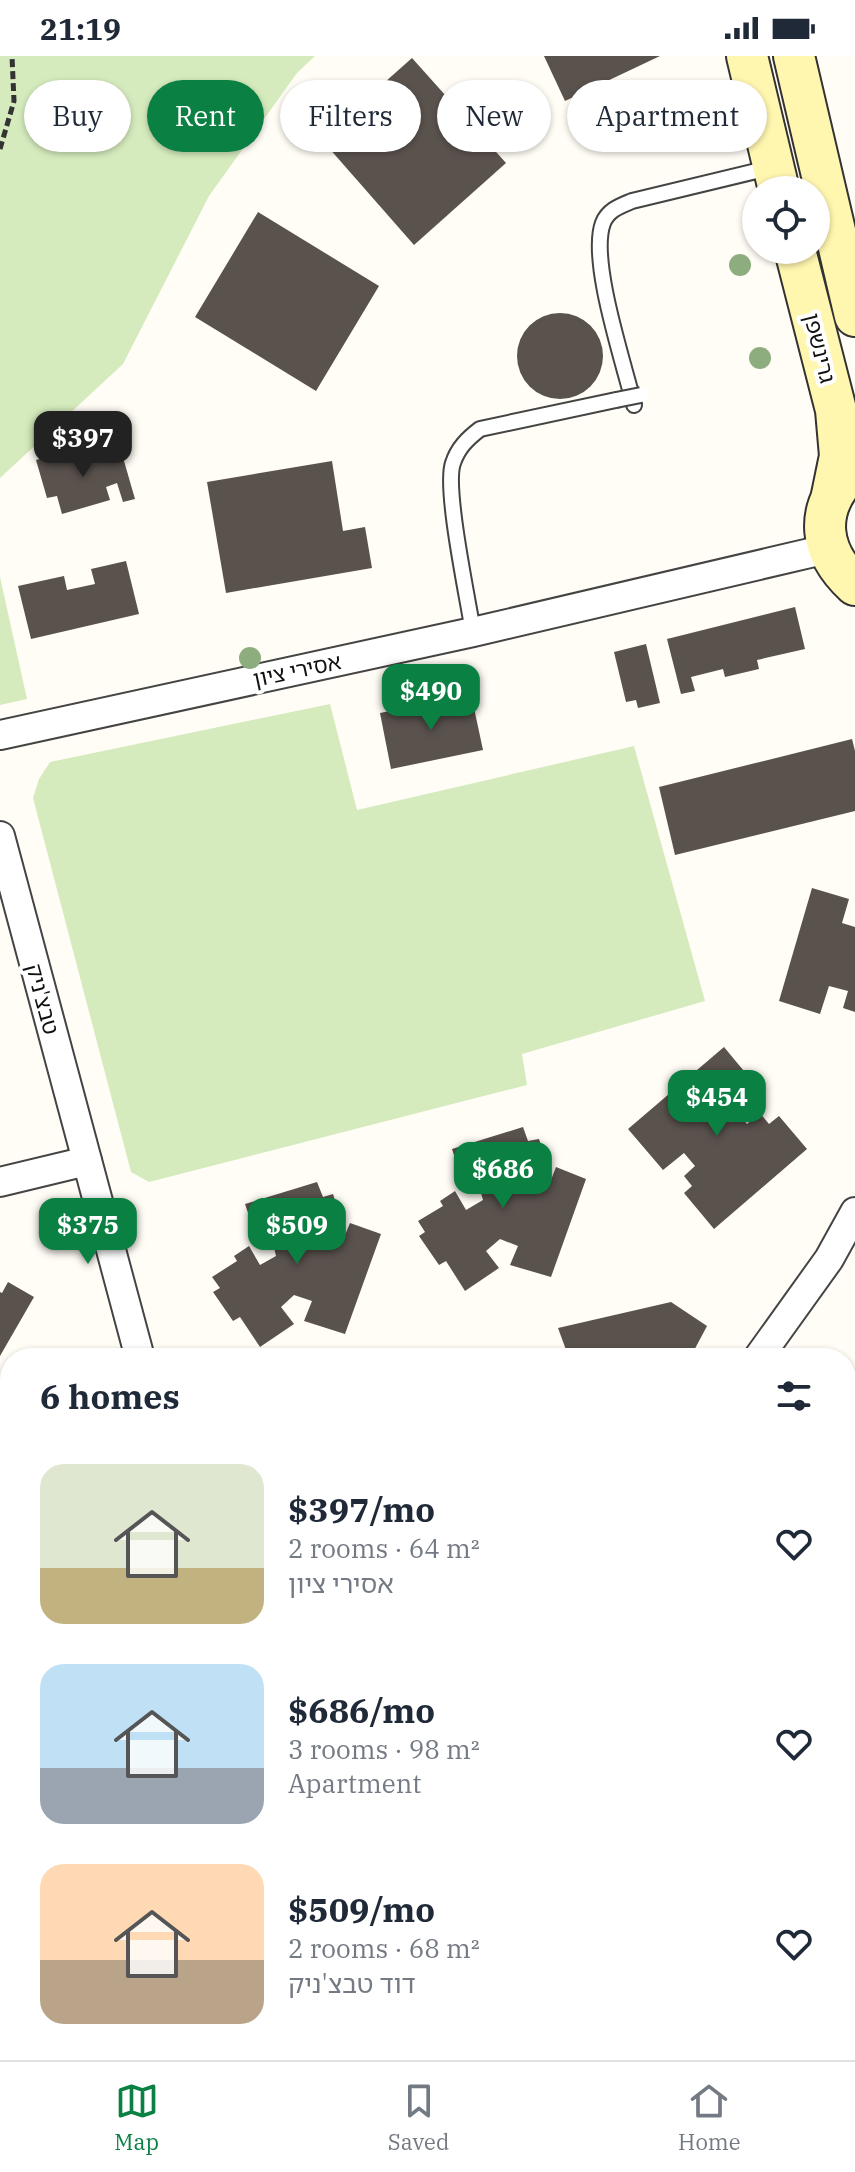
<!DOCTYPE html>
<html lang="en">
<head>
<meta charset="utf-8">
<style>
	body { margin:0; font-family:"IBM Plex Serif","Noto Sans Hebrew",serif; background:#f6f6f7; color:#1f2937; height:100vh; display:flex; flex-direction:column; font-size:30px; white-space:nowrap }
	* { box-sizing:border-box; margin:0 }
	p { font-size:26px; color:#747a83 }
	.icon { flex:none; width:44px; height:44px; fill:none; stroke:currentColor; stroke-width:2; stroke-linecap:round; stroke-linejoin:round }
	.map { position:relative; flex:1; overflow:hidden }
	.drawer { position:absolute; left:0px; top:1292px; width:856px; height:712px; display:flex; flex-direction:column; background:#fff; border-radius:32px 32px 0 0; box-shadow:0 2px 6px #0004 }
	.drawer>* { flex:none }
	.guide { position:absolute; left:24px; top:24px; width:808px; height:72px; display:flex; gap:16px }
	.controls { position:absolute; left:742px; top:120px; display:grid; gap:16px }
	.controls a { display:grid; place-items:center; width:88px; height:88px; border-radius:50%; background:#fff; box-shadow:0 2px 6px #0004; font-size:40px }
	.price { position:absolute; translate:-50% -68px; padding:0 18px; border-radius:16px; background:#0b8043; color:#fff; font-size:26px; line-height:52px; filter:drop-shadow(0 2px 4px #0008) }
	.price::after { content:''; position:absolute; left:50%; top:48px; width:24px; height:18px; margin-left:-12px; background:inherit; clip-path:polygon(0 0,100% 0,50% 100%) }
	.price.on { background:#222; color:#fff }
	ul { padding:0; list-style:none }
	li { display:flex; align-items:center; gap:24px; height:200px; padding:0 40px }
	li span { display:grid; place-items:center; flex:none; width:224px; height:160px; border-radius:24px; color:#555 }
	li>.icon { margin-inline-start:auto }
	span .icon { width:96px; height:96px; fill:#fffc; stroke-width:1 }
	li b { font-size:34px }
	h2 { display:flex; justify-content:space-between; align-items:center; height:96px; padding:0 40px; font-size:34px }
	.tag { padding:0 28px; border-radius:36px; background:#fff; box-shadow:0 2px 6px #0004; font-size:28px; line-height:72px }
	.tag.on { background:#0b8043; color:#fff }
	.status { display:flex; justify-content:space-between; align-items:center; height:56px; padding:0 40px; background:#fff; direction:ltr }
	.status svg { height:22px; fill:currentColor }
	.tab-bar { display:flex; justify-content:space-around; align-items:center; height:112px; border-top:2px solid #e0e1e3; background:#fff; font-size:22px; color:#747a83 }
	.tab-bar a { display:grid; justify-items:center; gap:4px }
	.tab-bar .on { color:#0b8043 }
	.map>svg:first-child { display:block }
</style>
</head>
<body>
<div class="status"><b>21:19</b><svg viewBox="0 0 49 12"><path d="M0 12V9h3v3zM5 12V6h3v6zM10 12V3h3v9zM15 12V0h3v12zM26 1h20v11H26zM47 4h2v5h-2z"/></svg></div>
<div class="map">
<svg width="855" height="2004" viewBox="0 0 855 2004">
	<rect width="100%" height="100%" fill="#fffdf5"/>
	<g fill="#d5ebbd">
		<polygon points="0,0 315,0 297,17 209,140 123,308 0,422"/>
		<polygon points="0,521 27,643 0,649"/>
		<polygon points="330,648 357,754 634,690 705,945 522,998 527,1029 149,1126 131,1116 33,742 39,723 50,706"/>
	</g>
	<g fill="#5a524d">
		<polygon points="544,0 660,0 565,45"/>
		<polygon points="412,2 506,107 414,189 321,83"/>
		<polygon points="258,156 379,230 316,335 195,261"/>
		<circle cx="560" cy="300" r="43"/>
		<polygon points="77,392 79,400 101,394 104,403 122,398 135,443 123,446 117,427 106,431 110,444 62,458 57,440 47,442 36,404"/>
		<polygon points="332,405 343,475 365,471 372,512 226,537 207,426"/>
		<polygon points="126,505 139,558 31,583 18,530 64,520 67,534 95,528 91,513"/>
		<polygon points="795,551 805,593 757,604 759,613 725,621 723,613 691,621 695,635 681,638 667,583"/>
		<polygon points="646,588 660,647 638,652 636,644 626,646 614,596"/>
		<polygon points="471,638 483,694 391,713 380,657"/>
		<polygon points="852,683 855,695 855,755 675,799 659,731"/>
		<polygon points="812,832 849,843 842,867 855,871 855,956 843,952 848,935 829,930 820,958 779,945"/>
		<polygon points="724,991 758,1032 734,1053 747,1068 760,1057 769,1068 779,1060 807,1093 714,1173 684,1137 692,1130 684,1120 695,1110 684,1097 663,1114 628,1073"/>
		<polygon points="523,1071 528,1085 539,1083 544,1098 528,1104 535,1123 551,1124 556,1111 586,1123 551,1221 510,1209 518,1190 500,1183 486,1195 499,1212 465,1235 446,1205 439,1209 419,1180 425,1176 418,1165 443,1150 440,1145 455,1135 466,1154 483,1144 477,1123 463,1126 452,1093"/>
		<polygon points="317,1126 323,1141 333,1138 338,1154 323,1160 330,1179 345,1179 350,1167 381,1178 345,1278 304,1265 312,1245 294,1239 281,1251 294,1268 260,1291 240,1261 233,1265 213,1236 220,1232 212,1221 237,1205 234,1200 249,1190 260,1209 276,1200 271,1179 257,1183 245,1148"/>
		<polygon points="8,1226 34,1241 0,1300 0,1236 2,1237"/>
		<polygon points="671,1246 707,1270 690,1302 569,1302 558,1272"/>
		<polygon points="0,1397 10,1403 10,1505 0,1500"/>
		<polygon points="846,1415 855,1422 855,1479 846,1492"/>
		<polygon points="424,1994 527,1994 531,2004 428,2004"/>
	</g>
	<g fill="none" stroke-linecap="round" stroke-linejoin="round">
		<defs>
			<g id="lane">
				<path d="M634,349c-10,-42 -45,-145 -31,-182 5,-13 17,-17 29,-22l141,-34"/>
				<path d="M473,576c-5,-33 -29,-144 -20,-169 5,-15 14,-24 27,-34l136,-29"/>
			</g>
			<g id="street">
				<polyline points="0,679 473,576 827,493"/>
				<polyline points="0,780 140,1302"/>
				<polyline points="0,1126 87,1105"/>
				<polyline points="758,1302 829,1203 855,1156"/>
				<polyline points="0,1588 10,1585"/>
				<polyline points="327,1994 329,2004"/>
			</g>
			<g id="secondary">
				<polyline points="747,0 779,134"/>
				<polyline points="794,0 855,260"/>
				<polyline points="795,194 836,354 840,400 832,439"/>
				<path d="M848,419c-34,36 -29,77 7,110"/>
				<polyline points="846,1917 855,1905"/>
				<polyline points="773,2004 781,1994"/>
			</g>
		</defs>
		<use href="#lane" stroke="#444" stroke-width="18"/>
		<use href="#street" stroke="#444" stroke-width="32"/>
		<use href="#secondary" stroke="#333" stroke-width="44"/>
		<polyline stroke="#333" stroke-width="5" stroke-dasharray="8 4" stroke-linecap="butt" points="0,93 14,45 12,0"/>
		<use href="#lane" stroke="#fff" stroke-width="14"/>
		<use href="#street" stroke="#fff" stroke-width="28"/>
		<use href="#secondary" stroke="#fff6b0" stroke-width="40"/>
		<defs>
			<polyline id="lane-bridge" points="616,344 641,339"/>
		</defs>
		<use href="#lane-bridge" stroke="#444" stroke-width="18" stroke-linecap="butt"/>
		<use href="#lane-bridge" stroke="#fff" stroke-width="14"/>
	</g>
	<g fill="#8dad7f">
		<circle cx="740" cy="209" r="11"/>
		<circle cx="760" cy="302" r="11"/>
		<circle cx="250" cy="602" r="11"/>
	</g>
	<g text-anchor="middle" stroke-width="8" stroke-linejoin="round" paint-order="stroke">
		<g font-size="22" fill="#111" stroke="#fff">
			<text transform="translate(820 292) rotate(76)" y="8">גרינשפן</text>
			<text transform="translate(297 614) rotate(-12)" y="8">אסירי ציון</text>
			<text transform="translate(43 943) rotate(75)" y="8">טבצ'ניק</text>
		</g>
	</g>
</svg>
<div class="controls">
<a><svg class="icon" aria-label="locate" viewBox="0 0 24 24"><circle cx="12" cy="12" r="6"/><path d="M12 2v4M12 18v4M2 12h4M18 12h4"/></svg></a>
</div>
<b class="price on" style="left:83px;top:423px">$397</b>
<b class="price" style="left:431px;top:676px">$490</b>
<b class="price" style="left:717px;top:1082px">$454</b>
<b class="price" style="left:503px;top:1154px">$686</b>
<b class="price" style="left:88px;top:1210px">$375</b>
<b class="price" style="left:297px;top:1210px">$509</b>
<div class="guide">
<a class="tag">Buy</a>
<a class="tag on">Rent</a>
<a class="tag">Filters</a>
<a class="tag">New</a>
<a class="tag">Apartment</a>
</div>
<section class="drawer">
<h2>6 homes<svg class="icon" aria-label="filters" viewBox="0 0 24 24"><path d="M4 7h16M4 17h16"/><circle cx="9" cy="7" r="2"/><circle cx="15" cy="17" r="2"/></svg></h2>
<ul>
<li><span style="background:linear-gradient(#dfe7d0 65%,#c2b280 0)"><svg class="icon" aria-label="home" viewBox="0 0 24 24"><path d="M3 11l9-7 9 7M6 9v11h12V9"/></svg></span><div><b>$397/mo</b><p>2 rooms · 64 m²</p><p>אסירי ציון</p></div><svg class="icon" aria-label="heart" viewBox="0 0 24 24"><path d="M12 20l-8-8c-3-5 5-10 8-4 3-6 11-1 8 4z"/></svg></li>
<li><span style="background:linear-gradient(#bfe0f5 65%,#9aa5b1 0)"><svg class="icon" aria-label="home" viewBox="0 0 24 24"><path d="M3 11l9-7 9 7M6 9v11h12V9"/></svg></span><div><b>$686/mo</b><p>3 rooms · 98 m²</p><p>Apartment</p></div><svg class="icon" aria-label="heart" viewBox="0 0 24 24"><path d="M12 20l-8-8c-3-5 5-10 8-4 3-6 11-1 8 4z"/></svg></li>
<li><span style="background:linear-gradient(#ffd9b3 60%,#b9a48a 0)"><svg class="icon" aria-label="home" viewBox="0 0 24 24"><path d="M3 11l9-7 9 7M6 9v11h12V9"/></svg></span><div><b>$509/mo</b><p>2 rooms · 68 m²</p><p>דוד טבצ'ניק</p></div><svg class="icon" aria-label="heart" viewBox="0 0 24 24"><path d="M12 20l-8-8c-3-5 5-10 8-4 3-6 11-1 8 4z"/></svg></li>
</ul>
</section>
</div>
<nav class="tab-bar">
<a class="on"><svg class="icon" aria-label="map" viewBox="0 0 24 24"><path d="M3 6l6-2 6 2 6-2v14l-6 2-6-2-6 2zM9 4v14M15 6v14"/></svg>Map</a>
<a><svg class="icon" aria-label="saved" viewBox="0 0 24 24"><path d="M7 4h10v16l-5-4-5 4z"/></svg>Saved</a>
<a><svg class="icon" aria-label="home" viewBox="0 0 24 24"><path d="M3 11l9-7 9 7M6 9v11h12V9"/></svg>Home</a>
</nav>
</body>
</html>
